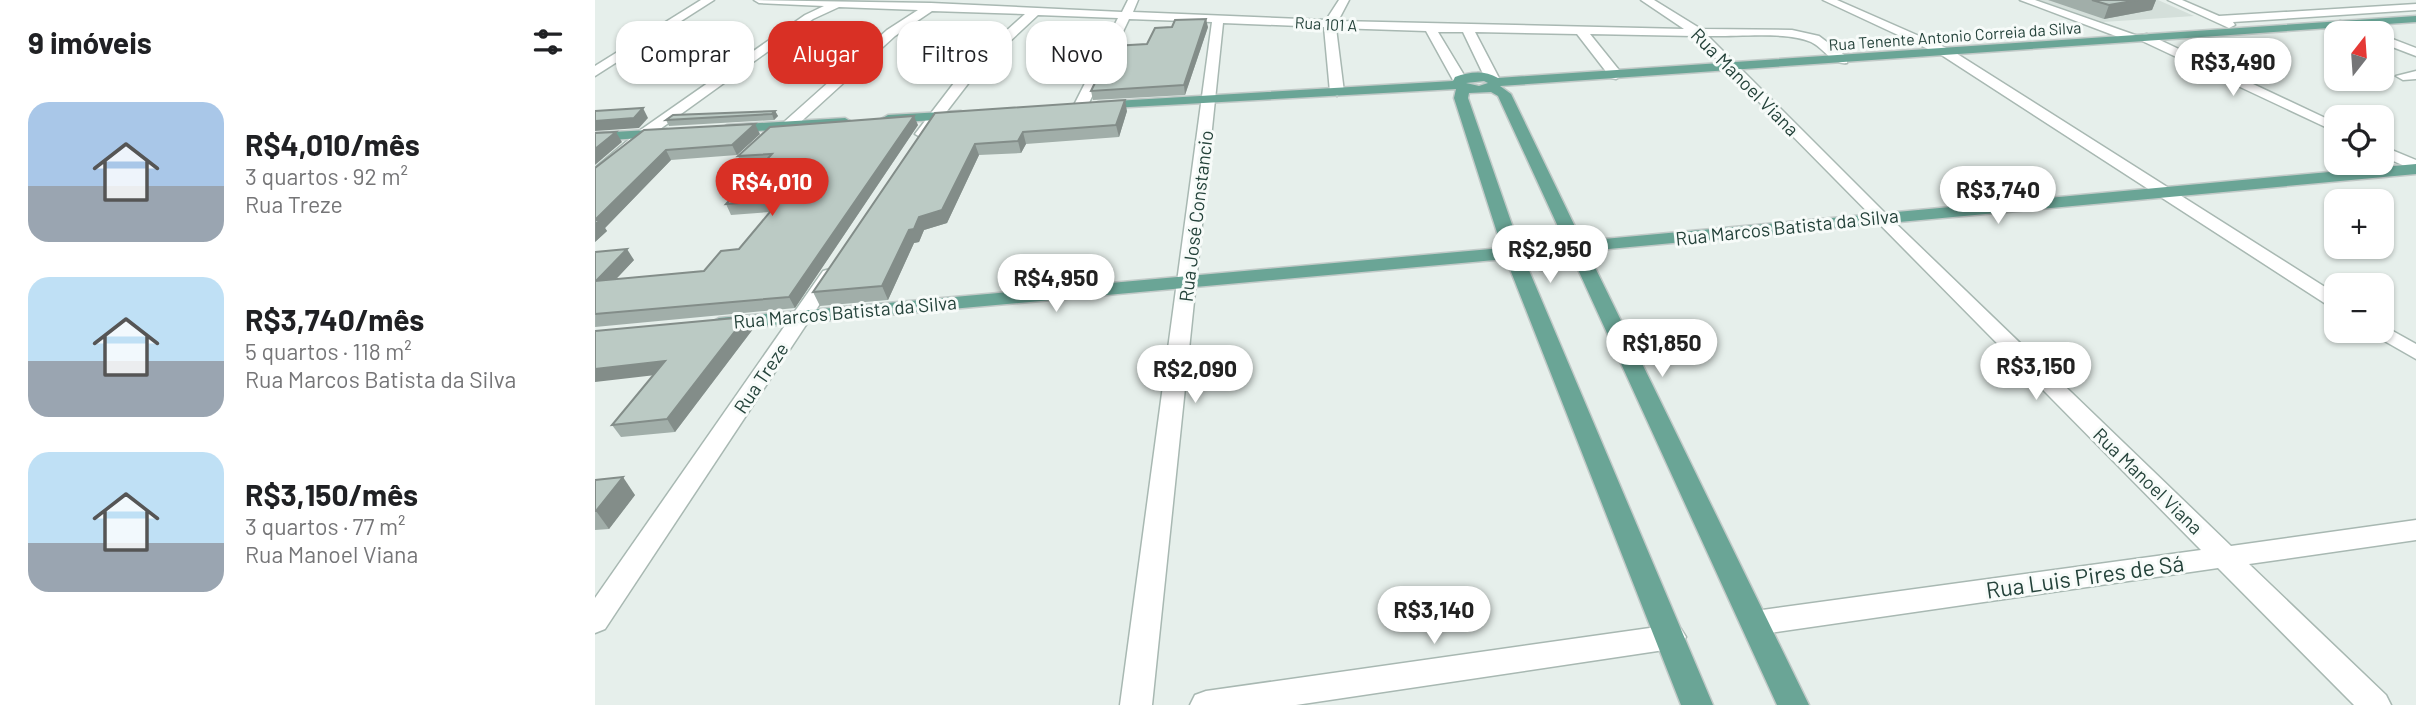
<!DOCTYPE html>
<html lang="pt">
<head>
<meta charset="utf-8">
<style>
	body { margin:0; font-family:Barlow,sans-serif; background:#f6f6f6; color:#202124; height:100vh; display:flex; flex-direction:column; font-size:26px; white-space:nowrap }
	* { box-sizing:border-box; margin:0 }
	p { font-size:23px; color:#757577 }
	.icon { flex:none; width:38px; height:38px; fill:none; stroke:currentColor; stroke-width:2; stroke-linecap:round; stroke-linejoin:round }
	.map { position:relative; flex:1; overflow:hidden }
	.sheet { display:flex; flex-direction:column; background:#fff; width:595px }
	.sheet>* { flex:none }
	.guide { position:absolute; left:21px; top:21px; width:665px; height:63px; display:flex; gap:14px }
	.needle { width:46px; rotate:17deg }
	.fabs { position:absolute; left:1729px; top:21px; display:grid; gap:14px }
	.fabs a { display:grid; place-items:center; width:70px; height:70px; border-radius:14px; background:#fff; box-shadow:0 2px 5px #0004; font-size:35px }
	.price { position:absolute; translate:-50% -60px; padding:0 16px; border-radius:24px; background:#fff; color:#222; font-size:23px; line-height:46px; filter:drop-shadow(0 2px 4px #0008) }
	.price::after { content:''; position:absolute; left:50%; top:42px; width:21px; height:16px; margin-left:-10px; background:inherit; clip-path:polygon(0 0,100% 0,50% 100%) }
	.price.current { background:#d93025; color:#fff }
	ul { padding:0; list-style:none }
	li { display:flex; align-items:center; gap:21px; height:175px; padding:0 28px }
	li span { display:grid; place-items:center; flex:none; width:196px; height:140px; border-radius:21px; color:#555 }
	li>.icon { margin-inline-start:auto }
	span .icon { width:84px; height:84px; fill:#fffc; stroke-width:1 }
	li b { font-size:30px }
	h2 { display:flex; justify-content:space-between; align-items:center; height:84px; padding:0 28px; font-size:30px }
	.pill { padding:0 24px; border-radius:21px; background:#fff; box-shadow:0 2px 5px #0004; font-size:24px; line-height:63px }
	.pill.current { background:#d93025; color:#fff }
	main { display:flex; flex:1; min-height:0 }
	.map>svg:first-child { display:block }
</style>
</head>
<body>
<main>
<section class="sheet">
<h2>9 imóveis<svg class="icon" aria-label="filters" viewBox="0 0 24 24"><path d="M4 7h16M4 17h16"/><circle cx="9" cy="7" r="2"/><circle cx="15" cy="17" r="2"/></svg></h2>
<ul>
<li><span style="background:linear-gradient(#a9c7e8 60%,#9aa5b1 0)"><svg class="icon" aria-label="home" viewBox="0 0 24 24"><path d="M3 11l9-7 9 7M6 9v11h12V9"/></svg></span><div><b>R$4,010/mês</b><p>3 quartos · 92 m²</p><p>Rua Treze</p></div></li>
<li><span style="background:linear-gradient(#bfe0f5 60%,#9aa5b1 0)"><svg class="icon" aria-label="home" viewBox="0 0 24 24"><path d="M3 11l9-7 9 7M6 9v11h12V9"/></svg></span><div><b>R$3,740/mês</b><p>5 quartos · 118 m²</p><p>Rua Marcos Batista da Silva</p></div></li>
<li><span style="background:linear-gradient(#bfe0f5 65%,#9aa5b1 0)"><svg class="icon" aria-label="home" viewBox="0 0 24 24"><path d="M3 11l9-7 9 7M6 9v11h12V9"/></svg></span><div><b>R$3,150/mês</b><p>3 quartos · 77 m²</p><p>Rua Manoel Viana</p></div></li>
</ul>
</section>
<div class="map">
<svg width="1821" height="705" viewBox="0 0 1821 705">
	<rect width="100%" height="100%" fill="#e6efeb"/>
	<polygon fill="#d4dfda" points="1444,0 1563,0 1599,16 1508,22"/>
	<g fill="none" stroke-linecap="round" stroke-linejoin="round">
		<defs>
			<g id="minor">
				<polygon points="106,0 119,0 0,76 0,66"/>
				<path d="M159,0l177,3 191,9 6,-12h10l-5,12 193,8 13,-20h10l-11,21 346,8 -43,-29h13l47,29 91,1 27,6 28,21v6c-15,2 -23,-15 -36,-21 -24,-11 -76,-5 -103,-6l177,177 346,333 185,-26v20l-167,24 137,131 5,10h-37l-136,-137 -463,67 -10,-4 -4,-8 4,-8 10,-4 446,-61 -507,-514 -104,-2 33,41 -7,4 -5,-1 -34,-44 -102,-2 24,46 -7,4 -7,-4 -22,-46h-25l29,48 -7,4 -7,-4 -27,-49 -90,-3 8,64 -7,4 -7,-4 -6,-65 -101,-4 -71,682h-32l92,-683 -83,-3 -42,88 -7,4 -7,-4 45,-89 -80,-3 -61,57 -50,65 -5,1 -7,-4 52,-68 58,-52 -93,-3 -37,25 -101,92h-10v-6l103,-92 31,-20 -79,-3 -26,12 -164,118 -54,44v-13l44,-37 166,-116 19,-9 -65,-3z"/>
				<polygon points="1228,0 1242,0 1356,50 1741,294 1741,308 1734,306 1348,56"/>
				<polygon points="1425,0 1440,0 1543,36 1552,34 1741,123 1741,132 1543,39 1534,41"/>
				<polygon points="1573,0 1587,0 1624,16 1821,4 1821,10 1638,22 1640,25 1634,28"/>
				<polygon points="1745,21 1775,30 1777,33 1760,33 1741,26 1739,24"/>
				<polygon points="1787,35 1821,48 1821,56 1787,43"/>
				<polygon points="1821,71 1821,79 1808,80 1801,76"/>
				<polygon points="1787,146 1821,160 1821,171 1787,156"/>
				<polygon points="235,269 244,275 10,629 0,633 0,598 228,271"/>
				<polygon points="1787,325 1821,344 1821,359 1779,335 1776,331 1787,331"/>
				<polygon points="1076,625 1086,629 1091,637 1086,645 1076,649 701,705 595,705 600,695 611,691"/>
			</g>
			<g id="major">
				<path d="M1821,16v6l-916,64 11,8 71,147 834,-77v10l-829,77 222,454h-32l-202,-442 -27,8 -20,-3 185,437h-32l-175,-446 -787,71 -10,-6 10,-6 783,-70 -48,-150 2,-9 -363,20 -2,-3 7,-4 355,-21 2,-4c15,-5 29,-7 43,1zM889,81l4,2 -9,3 -13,-3zM896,92l7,4 62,135 -19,-3 -25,8 -48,-138 1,-5zM941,240h18l13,6 2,4 -21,9 -26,-5 -1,-5z"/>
				<polygon points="366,111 373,115 371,118 293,123 286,119 293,115"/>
				<polygon points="250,118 257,122 255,125 132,133 125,129 132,125"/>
				<polygon points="72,129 79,133 77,136 0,141 0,133"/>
			</g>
		</defs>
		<use href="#minor" stroke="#a8b8b2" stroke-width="3"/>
		<use href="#major" stroke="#c2cac8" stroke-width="3"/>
		<use href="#minor" fill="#fff" fill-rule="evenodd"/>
		<use href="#major" fill="#6aa596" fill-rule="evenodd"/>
	</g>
	<g fill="#a1aea9">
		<polygon points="1453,0 1561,0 1557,10 1509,19"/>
		<polygon points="613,27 590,95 498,100 496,91 552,44"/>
		<polygon points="180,111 183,116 179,120 74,126 71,120"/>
		<polygon points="532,111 524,137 431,144 426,153 384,155 352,223 329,230 324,242 319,243 293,300 225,306 218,292 340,113"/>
		<polygon points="323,125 200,308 0,327 0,252 39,260 21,279 109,271 144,249 175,212 136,215 131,204 167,166 148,167 143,156"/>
		<polygon points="49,130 165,134 142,155 76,160 10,228 12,231 0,242"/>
		<polygon points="151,317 158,329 80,432 26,437 17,425 58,375"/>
		<polygon points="0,480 40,495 14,529 0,530"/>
	</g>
	<g fill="#838d89">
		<polygon points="1543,0 1561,0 1557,10 1509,19 1514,5"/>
		<polygon points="611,19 613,27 590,95 589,85"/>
		<polygon points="530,100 532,111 524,137 521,125"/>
		<polygon points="48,108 53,118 44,128 0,131 0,121"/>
		<polygon points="180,111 183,116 179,120 177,114"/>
		<polygon points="319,116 323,125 200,308 194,297"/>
		<polygon points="160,124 165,134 142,155 137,145"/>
		<polygon points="21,132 27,142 0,165 0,149"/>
		<polygon points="428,132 431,144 426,153 423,141"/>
		<polygon points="380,144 384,155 352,223 329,230 324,242 319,243 293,300 287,286 314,230"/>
		<polygon points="71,150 76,160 10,228 12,231 0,242 0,220"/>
		<polygon points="32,249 39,260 8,293 1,281"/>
		<polygon points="151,317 158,329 80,432 72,419"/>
		<polygon points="70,361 78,373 0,382 0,369"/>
		<polygon points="28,477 40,495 14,529 1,511"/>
	</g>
	<g fill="#bbcac4" stroke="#838d89" stroke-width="2">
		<polygon points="1497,0 1543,0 1514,5"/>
		<polygon points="611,19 589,85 496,91 518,46 552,44 560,28 577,27 580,20"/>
		<polygon points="530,100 521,125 428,132 423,141 380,144 347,210 324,217 319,229 314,230 287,286 218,292 340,113"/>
		<polygon points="48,108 39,118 0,121 0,111"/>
		<polygon points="180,111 177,114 71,120 78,115"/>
		<polygon points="319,116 194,297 0,314 0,252 32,249 1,281 109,271 126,251 144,249 185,200 131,204 177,154 143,156 175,127"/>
		<polygon points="160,124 137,145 71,150 0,220 6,220 0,224 0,168 49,130"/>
		<polygon points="21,132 0,149 0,133"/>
		<polygon points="151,317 72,419 17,425 70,361 0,369 0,331"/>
		<polygon points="28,477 1,511 0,511 0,480"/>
	</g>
	<g text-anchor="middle" stroke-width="6" stroke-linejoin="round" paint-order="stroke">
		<g font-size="16" fill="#24423a" stroke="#f7fbf9">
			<text transform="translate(731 24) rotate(3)" y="6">Rua 101 A</text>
			<text transform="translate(1360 36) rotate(-4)" y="6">Rua Tenente Antonio Correia da Silva</text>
		</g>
		<g font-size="19" fill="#24423a" stroke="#f7fbf9">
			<text transform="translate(1150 82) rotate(45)" y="7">Rua Manoel Viana</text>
			<text transform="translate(601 216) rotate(-83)" y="7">Rua José Constancio</text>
			<text transform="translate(1192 227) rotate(-6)" y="7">Rua Marcos Batista da Silva</text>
			<text transform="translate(250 312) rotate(-5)" y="7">Rua Marcos Batista da Silva</text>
			<text transform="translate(166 378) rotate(-56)" y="7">Rua Treze</text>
			<text transform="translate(1553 481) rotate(44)" y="7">Rua Manoel Viana</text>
		</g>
		<g font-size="23" fill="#24423a" stroke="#f7fbf9">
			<text transform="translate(1490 577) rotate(-8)" y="8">Rua Luis Pires de Sá</text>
		</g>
	</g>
</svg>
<div class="fabs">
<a><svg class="needle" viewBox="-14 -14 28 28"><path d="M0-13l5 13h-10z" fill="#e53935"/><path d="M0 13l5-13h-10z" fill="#757577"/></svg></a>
<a><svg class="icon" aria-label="locate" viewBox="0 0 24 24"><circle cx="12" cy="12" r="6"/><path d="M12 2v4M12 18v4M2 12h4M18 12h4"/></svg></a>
<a>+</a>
<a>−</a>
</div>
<b class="price" style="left:1638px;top:98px">R$3,490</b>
<b class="price current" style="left:177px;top:218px">R$4,010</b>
<b class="price" style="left:1403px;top:226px">R$3,740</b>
<b class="price" style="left:955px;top:285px">R$2,950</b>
<b class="price" style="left:461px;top:314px">R$4,950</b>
<b class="price" style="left:1067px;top:379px">R$1,850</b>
<b class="price" style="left:1441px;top:402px">R$3,150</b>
<b class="price" style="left:600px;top:405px">R$2,090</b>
<b class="price" style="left:839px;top:646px">R$3,140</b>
<div class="guide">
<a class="pill">Comprar</a>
<a class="pill current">Alugar</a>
<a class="pill">Filtros</a>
<a class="pill">Novo</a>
</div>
</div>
</main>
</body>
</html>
